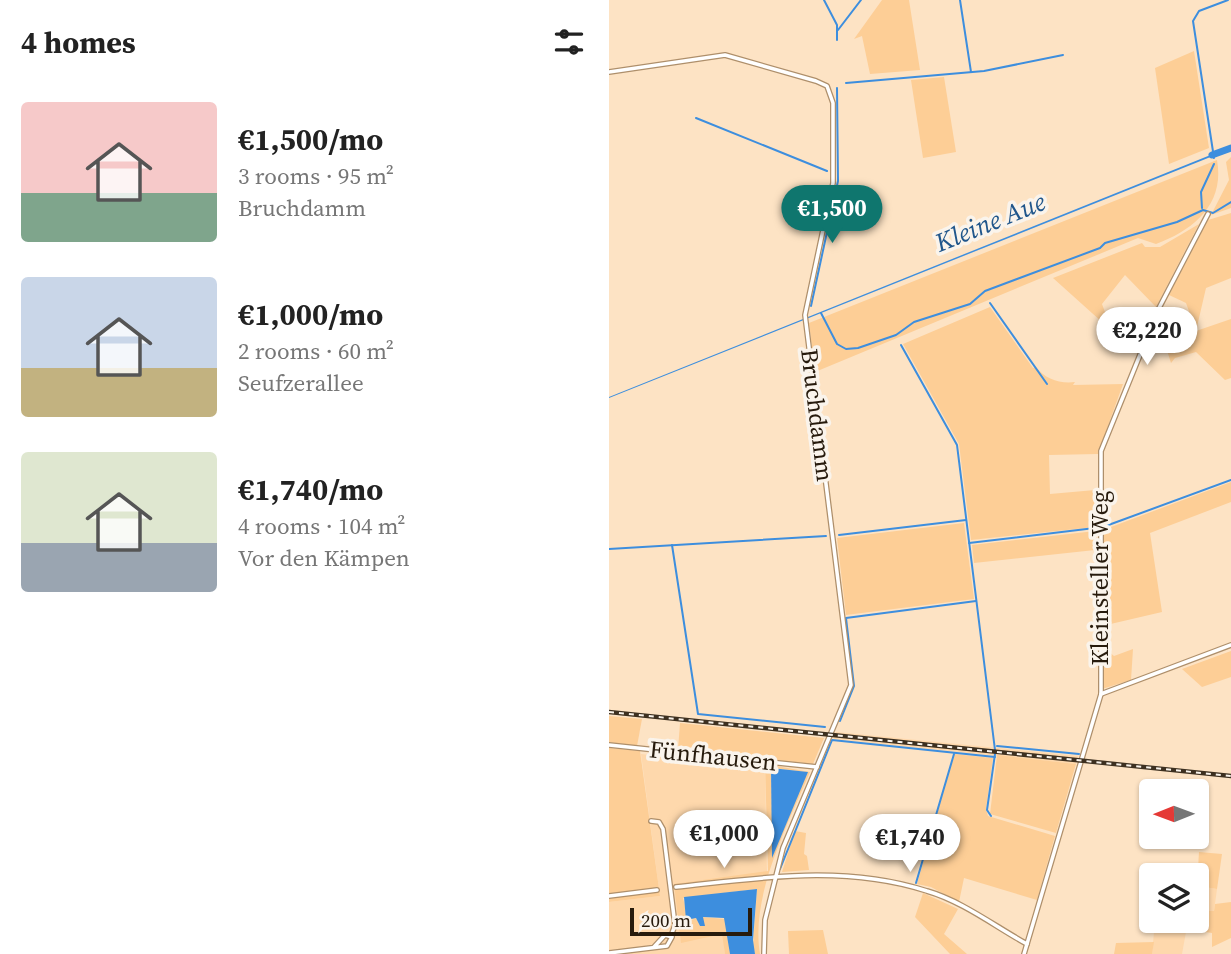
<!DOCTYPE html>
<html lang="en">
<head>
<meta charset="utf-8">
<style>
	body { margin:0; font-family:"Source Serif 4",serif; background:#f6f6f6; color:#222; height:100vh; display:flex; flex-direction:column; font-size:26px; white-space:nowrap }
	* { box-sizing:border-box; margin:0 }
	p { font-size:23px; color:#767676 }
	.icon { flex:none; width:38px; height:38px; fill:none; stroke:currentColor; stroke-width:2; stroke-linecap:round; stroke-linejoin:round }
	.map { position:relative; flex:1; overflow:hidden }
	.panel { display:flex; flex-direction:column; background:#fff; width:609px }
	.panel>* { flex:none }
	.needle { width:46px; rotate:269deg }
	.controls { position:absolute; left:530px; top:779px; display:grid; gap:14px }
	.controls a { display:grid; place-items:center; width:70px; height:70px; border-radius:7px; background:#fff; box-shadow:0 2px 5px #0004; font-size:35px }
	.scale { position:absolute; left:21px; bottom:18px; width:122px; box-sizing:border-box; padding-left:7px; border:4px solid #271b0d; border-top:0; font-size:19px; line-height:24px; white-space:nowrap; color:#271b0d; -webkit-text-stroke:5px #faf4ec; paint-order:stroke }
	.price { position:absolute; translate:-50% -60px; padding:0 16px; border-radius:24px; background:#fff; color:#222; font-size:23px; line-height:46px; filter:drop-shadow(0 2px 4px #0008) }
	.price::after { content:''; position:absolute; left:50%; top:42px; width:21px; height:16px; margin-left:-10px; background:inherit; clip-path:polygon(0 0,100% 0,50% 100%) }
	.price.current { background:#0f766e; color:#fff }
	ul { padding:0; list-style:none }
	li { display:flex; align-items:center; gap:21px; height:175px; padding:0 21px }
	li span { display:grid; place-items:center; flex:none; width:196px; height:140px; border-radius:7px; color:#555 }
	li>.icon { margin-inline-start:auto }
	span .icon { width:84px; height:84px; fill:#fffc; stroke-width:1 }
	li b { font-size:30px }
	h2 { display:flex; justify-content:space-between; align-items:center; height:84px; padding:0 21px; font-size:30px }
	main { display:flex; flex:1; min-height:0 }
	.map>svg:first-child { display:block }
</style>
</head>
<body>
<main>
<section class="panel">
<h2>4 homes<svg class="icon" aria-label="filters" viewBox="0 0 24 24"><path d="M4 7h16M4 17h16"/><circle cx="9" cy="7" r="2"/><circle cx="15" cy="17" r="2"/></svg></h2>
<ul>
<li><span style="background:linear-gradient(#f6c9c9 65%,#7fa58c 0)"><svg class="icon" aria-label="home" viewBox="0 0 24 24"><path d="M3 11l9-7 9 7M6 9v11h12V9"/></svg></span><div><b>€1,500/mo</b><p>3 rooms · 95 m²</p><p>Bruchdamm</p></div></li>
<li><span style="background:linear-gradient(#c9d6e8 65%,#c2b280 0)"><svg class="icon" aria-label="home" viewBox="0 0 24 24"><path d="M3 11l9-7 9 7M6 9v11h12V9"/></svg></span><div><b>€1,000/mo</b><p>2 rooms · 60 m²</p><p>Seufzerallee</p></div></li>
<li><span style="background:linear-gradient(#dfe7d0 65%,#9aa5b1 0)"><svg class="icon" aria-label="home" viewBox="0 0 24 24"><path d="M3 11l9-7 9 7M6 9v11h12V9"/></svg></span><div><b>€1,740/mo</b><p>4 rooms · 104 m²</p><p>Vor den Kämpen</p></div></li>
</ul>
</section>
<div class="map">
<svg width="622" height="954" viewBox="0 0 622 954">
	<rect width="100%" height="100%" fill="#fde3c4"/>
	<g fill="#fed8ac">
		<polygon points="227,732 469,756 467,764 225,739"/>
		<polygon points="32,754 156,768 158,873 65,885 96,936 114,934 116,954 0,954 0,902 51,896"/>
		<polygon points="588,886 608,889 605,911 588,910"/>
		<polygon points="546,921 579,921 573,954 543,954"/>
	</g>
	<g fill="#fdce96" fill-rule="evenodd">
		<polygon points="273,0 300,0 311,70 261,74 253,36 245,39"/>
		<polygon points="585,51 600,148 560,164 546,68"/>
		<polygon points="335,77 347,152 314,158 302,80"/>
		<polygon points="622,157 622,208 602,215 620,180 617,162"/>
		<path d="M608,160c8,44 -23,70 -61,84l-18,-6 -323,134 -6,-49z"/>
		<polygon points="622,213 622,278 597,288 587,331 622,319 622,378 616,380 587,352 566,358 562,363 556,344 533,352 543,331 582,317 577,303 560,295 599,220"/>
		<polygon points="590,224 547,307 516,275 493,304 503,331 444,278 533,243 536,247 551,247"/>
		<path d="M381,307l43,61 3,-1c9,12 24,17 39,15l-2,3 50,-1 -25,70 -49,1 1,39 45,-4v37l-124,13 -12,-96 -56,-100z"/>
		<polygon points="622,482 622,502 541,533 553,612 493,626 494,530"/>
		<polygon points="355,523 365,599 237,615 228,538"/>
		<polygon points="486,531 486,550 365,563 363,545"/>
		<polygon points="493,646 505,656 524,649 522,680 493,689"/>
		<polygon points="622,651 622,677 593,687 573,669"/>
		<polygon points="0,716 33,719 28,746 0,743"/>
		<polygon points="71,723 215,738 204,764 69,750"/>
		<polygon points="0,748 31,751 51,896 0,902"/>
		<polygon points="345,754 384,758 377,809 379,816 446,836 428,900 355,878 350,902 322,887 308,884"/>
		<polygon points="388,755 467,764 447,833 381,814"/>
		<path d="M156,764l45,8c-22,52 -60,124 -50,182h-5l-2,-9 4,-56 -74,9 5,24 8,-4 4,8h4l-2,-9 24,2 4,35h-5l-3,-20 -41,9 -7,-59 94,-13zM162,768l36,4 -34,83z"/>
		<polygon points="186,831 197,833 195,854 198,856 200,870 173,872"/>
		<polygon points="590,852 613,854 608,889 588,886"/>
		<polygon points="314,893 349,909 335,934 358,954 341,954 306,917"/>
		<polygon points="622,902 622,938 603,947 603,933 577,929 579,921 588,920 588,910 605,911 606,904"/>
		<polygon points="214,930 219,954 180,954 179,931"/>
		<polygon points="545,942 543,954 505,954 507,943"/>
	</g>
	<g fill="#3d8ede">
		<polygon points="609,152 609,154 0,398 0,397"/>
		<polygon points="162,768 199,772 163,858"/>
		<polygon points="148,889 144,940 146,954 121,954 115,918 94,917 96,926 91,926 87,918 77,920 75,897"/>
	</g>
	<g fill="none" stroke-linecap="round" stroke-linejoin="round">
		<g stroke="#3d8ede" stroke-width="2">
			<polyline points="215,0 228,25 228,40"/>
			<polyline points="351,0 362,72"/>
			<polyline points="229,30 252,0"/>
			<polyline points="237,83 375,71 454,55"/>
			<polyline points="87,118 218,171"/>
			<polyline points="605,158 584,21 590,11 619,0"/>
			<polyline points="593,208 592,192 605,164"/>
			<polyline points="381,303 438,384"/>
			<polyline points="202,306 229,181 228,88"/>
			<polyline points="212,313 228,344 237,349 249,348 287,335 305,322 361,304 376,291 491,248 496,243 568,222 594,210 604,213 622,202"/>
			<polyline points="292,345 348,445 386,750"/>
			<polyline points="230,535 357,520"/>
			<polyline points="360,543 494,527 622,480"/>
			<polyline points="63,545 89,714 216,727"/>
			<polyline points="0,549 217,536"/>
			<polyline points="231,721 245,686 237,618 367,601"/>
			<polyline points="388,746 470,754"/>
			<polyline points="382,816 378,810 386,754"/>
			<polyline points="171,869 223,740 386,757"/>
			<polyline points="307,883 345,754"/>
		</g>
		<polyline stroke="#3d8ede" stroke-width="7" points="603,155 622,148"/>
		<defs>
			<g id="minor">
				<polyline points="0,72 116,55 207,81 218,86 224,103 224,183 196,315 242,685 174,848 156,920 155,954"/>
				<polyline points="492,694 622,645"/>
				<polyline points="0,745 208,767"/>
				<polyline points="42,821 50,822 54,829 66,925 62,936"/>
				<path d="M67,887c85,-9 167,-23 251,4 35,10 69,36 100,53"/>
				<polyline points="0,896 48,890"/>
				<polyline points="0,953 58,946 63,937 56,935 45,947"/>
				<polyline points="415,954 492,694 492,451 550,308 599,214"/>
			</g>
		</defs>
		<use href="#minor" stroke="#ae8f6b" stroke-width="6"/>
		<use href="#minor" stroke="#fff" stroke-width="3.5"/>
		<defs>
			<polyline id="rail" points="0,712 622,776"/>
		</defs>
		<use href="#rail" stroke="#3d3020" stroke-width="4.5"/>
		<use href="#rail" stroke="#faf4ec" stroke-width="2" stroke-dasharray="5" stroke-linecap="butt"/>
	</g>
	<g text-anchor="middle" stroke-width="7" stroke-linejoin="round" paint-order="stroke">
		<g font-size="24" fill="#271b0d" stroke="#faf4ec">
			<text transform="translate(208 415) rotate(83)" y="8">Bruchdamm</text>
			<text transform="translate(491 578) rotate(-90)" y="8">Kleinsteller Weg</text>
			<text transform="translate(104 756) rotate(6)" y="8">Fünfhausen</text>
		</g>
		<g font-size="26" font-style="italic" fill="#20568b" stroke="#faf4ec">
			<text transform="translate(381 222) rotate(-22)" y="9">Kleine Aue</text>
		</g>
	</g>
</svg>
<div class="controls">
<a><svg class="needle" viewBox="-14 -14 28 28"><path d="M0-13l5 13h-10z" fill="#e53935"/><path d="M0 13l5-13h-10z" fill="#767676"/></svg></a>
<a><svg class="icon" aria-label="layers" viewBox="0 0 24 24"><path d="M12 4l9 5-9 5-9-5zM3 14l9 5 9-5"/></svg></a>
</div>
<div class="scale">200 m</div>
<b class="price current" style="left:223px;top:245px">€1,500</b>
<b class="price" style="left:538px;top:367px">€2,220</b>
<b class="price" style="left:115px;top:870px">€1,000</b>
<b class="price" style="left:301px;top:874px">€1,740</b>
</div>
</main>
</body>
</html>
